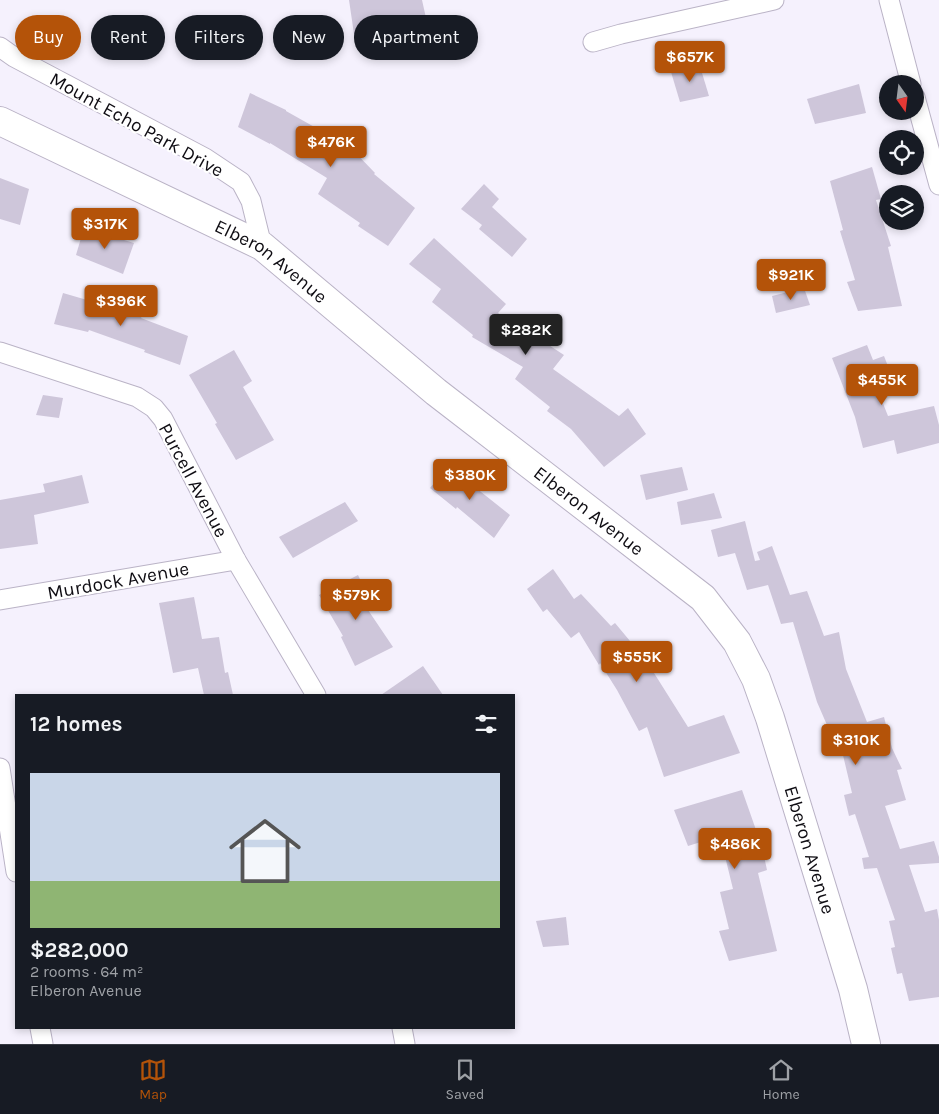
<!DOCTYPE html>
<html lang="en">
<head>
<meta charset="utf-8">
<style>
	body { margin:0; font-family:Karla,sans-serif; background:#242831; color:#f1f3f6; height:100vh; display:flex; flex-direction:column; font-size:19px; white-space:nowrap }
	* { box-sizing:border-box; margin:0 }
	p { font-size:16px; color:#9ea1a6 }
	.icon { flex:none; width:28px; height:28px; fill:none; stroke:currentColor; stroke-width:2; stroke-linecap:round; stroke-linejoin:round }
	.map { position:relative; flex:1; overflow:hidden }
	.drawer { position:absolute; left:15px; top:694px; width:500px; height:335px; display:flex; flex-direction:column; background:#171b24; border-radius:0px; box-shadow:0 2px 8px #0003 }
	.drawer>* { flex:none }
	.guide { position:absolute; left:15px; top:15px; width:500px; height:45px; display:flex; gap:10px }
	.needle { width:32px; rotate:166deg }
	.controls { position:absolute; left:879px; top:75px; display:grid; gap:10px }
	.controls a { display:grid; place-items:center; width:45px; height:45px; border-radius:50%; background:#171b24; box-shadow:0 2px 8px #0003; font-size:25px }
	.price { position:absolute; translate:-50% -42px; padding:0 11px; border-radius:5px; background:#b45309; color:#fff; font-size:16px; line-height:32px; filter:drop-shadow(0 1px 2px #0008) }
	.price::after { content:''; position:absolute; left:50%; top:30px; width:15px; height:11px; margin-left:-8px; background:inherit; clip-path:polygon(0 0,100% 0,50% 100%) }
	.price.on { background:#222; color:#fff }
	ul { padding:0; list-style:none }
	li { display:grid; align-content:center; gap:10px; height:265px; padding:0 15px }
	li+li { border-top:1px solid #363941 }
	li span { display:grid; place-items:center; height:155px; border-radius:0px; color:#555 }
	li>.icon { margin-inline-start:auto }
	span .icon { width:90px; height:90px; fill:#fffc; stroke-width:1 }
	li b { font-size:21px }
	h2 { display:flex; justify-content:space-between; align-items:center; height:60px; padding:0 15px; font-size:21px }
	.tag { padding:0 18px; border-radius:22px; background:#171b24; box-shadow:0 2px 8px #0003; font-size:18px; line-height:45px }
	.tag.on { background:#b45309; color:#fff }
	.tab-bar { display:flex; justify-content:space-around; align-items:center; height:70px; border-top:1px solid #363941; background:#171b24; font-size:14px; color:#9ea1a6 }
	.tab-bar a { display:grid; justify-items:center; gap:2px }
	.tab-bar .on { color:#b45309 }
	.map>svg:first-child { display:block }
</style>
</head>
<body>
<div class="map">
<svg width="939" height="1044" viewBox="0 0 939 1044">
	<rect width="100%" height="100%" fill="#f5f1fd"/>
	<g fill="#cec6da">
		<polygon points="349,0 422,0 428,27 407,34 406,26 354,34"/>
		<polygon points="699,63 709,96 680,102 671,72"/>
		<polygon points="859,84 866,113 815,124 807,99"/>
		<polygon points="250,93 286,110 286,111 350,147 375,173 374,174 415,208 388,246 358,226 360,223 318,194 327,178 270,143 270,144 238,127"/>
		<polygon points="872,167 881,199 876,200 891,246 888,247 902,306 858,311 847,282 855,280 840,231 843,230 830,181"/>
		<polygon points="0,178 29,189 20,225 0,219"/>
		<polygon points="484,184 499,199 492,207 527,239 512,257 479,229 482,225 461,209"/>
		<polygon points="84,228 134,243 123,274 76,255"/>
		<polygon points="434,238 506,304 498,313 538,345 541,340 564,355 553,369 619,416 628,408 646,434 604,467 571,429 547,411 550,407 515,379 523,367 472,337 473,335 432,302 441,289 409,264"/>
		<polygon points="804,288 810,305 776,313 772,296"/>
		<polygon points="63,293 142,316 141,318 188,336 180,365 144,352 145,350 89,330 88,332 54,324"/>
		<polygon points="867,345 873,360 884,356 891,374 874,381 888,416 934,406 939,425 939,443 897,454 894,440 863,448 855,417 832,358"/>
		<polygon points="234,350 252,381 243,387 274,440 236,460 215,424 217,423 189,375"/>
		<polygon points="43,395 63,398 59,418 36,415"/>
		<polygon points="450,464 471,483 471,484 510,515 494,538 457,507 456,509 430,488"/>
		<polygon points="682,467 688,490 646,500 640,475"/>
		<polygon points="82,475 89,503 34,515 38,544 0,549 0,500 45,492 43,484"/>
		<polygon points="714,493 722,518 681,525 677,502"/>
		<polygon points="345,502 358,521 293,558 279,537"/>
		<polygon points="745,521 755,561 760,560 757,552 772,546 790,595 807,591 824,636 839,632 846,669 867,722 884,717 892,748 902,769 897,770 906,800 885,806 900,849 934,841 939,857 939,863 909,865 925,912 937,909 939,920 939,997 909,1001 902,973 897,974 891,948 895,947 889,921 895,920 877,868 864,869 862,858 869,857 855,814 849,816 844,795 852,793 842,751 835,753 828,733 830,732 817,702 793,622 781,624 768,585 747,590 735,553 718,557 711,530"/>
		<polygon points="553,569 574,599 581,594 611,626 615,623 635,647 637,646 688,727 724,715 740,753 664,777 647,727 639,731 617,690 600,663 599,665 579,632 571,638 547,609 543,612 527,589"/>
		<polygon points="358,575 372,604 366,607 393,647 355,666 341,637 343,636 319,595"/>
		<polygon points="194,597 202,639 219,637 225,673 228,672 233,695 204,695 198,668 173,673 159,603"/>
		<polygon points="423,666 443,695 381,695"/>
		<polygon points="742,790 762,847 767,870 758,873 777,951 729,961 719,931 729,929 720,892 733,889 720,836 688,846 674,810"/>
		<polygon points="566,917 569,945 543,947 536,921"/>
	</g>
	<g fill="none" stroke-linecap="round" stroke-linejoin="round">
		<defs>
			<g id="street">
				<polyline points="889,0 911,84"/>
				<polyline points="593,42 621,34 774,0"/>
				<polyline points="0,47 14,57 205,158 241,182 251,201 262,246"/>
				<polyline points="915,97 939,185"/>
				<polyline points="0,352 137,397 154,408 163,419 236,560 316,695"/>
				<polyline points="0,600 236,560"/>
				<polyline points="0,768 16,872"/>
				<polyline points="40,1028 43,1044"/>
				<polyline points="402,1028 405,1044"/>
			</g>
			<g id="secondary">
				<path id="s1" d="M0,121l262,125 174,146 267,206 34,44 19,37 14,39 83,271 13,55"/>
			</g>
		</defs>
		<use href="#street" stroke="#bab3c6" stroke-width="21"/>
		<use href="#secondary" stroke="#bab3c6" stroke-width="30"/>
		<use href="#street" stroke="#fff" stroke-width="19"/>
		<use href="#secondary" stroke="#fff" stroke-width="28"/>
	</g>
	<g text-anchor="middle" stroke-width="4.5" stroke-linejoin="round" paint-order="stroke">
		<g font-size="19" fill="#0e0c12" stroke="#fff">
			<text transform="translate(137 124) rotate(29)" y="7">Mount Echo Park Drive</text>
			<text dy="7" stroke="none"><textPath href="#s1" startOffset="306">Elberon Avenue</textPath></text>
			<text transform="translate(194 480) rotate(62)" y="7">Purcell Avenue</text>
			<text dy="7" stroke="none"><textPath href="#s1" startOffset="711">Elberon Avenue</textPath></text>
			<text transform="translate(118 580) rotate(-10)" y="7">Murdock Avenue</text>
			<text dy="7" stroke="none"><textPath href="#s1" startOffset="1131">Elberon Avenue</textPath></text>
		</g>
	</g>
</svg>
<div class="controls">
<a><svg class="needle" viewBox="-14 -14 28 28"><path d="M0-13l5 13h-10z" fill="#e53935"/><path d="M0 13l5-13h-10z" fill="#9ea1a6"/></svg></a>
<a><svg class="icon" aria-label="locate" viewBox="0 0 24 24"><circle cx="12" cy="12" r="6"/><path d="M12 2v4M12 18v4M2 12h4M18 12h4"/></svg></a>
<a><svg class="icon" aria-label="layers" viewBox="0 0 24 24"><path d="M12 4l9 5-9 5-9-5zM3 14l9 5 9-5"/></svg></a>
</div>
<b class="price" style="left:690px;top:83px">$657K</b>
<b class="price" style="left:331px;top:168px">$476K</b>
<b class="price" style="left:105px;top:250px">$317K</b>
<b class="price" style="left:791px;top:301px">$921K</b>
<b class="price" style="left:121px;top:327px">$396K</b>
<b class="price on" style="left:526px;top:356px">$282K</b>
<b class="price" style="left:882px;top:406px">$455K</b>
<b class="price" style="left:470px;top:501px">$380K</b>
<b class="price" style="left:356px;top:621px">$579K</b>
<b class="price" style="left:637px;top:683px">$555K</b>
<b class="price" style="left:856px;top:766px">$310K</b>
<b class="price" style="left:735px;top:870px">$486K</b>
<div class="guide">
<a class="tag on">Buy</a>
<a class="tag">Rent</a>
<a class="tag">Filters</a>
<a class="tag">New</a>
<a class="tag">Apartment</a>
</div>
<section class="drawer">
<h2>12 homes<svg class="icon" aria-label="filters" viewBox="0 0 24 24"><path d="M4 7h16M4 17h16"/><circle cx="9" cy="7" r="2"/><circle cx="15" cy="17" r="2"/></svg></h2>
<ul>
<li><span style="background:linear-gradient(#c9d6e8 70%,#8fb573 0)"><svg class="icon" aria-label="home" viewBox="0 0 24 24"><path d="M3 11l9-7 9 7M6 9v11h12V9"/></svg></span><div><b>$282,000</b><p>2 rooms · 64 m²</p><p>Elberon Avenue</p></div></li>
</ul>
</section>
</div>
<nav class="tab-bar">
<a class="on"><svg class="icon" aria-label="map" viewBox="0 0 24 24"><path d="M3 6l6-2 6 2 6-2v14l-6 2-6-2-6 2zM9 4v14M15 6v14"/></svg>Map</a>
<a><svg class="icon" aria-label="saved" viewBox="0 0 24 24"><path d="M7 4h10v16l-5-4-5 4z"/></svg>Saved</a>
<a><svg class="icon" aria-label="home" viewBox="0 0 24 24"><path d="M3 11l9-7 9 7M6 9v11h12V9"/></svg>Home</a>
</nav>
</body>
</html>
